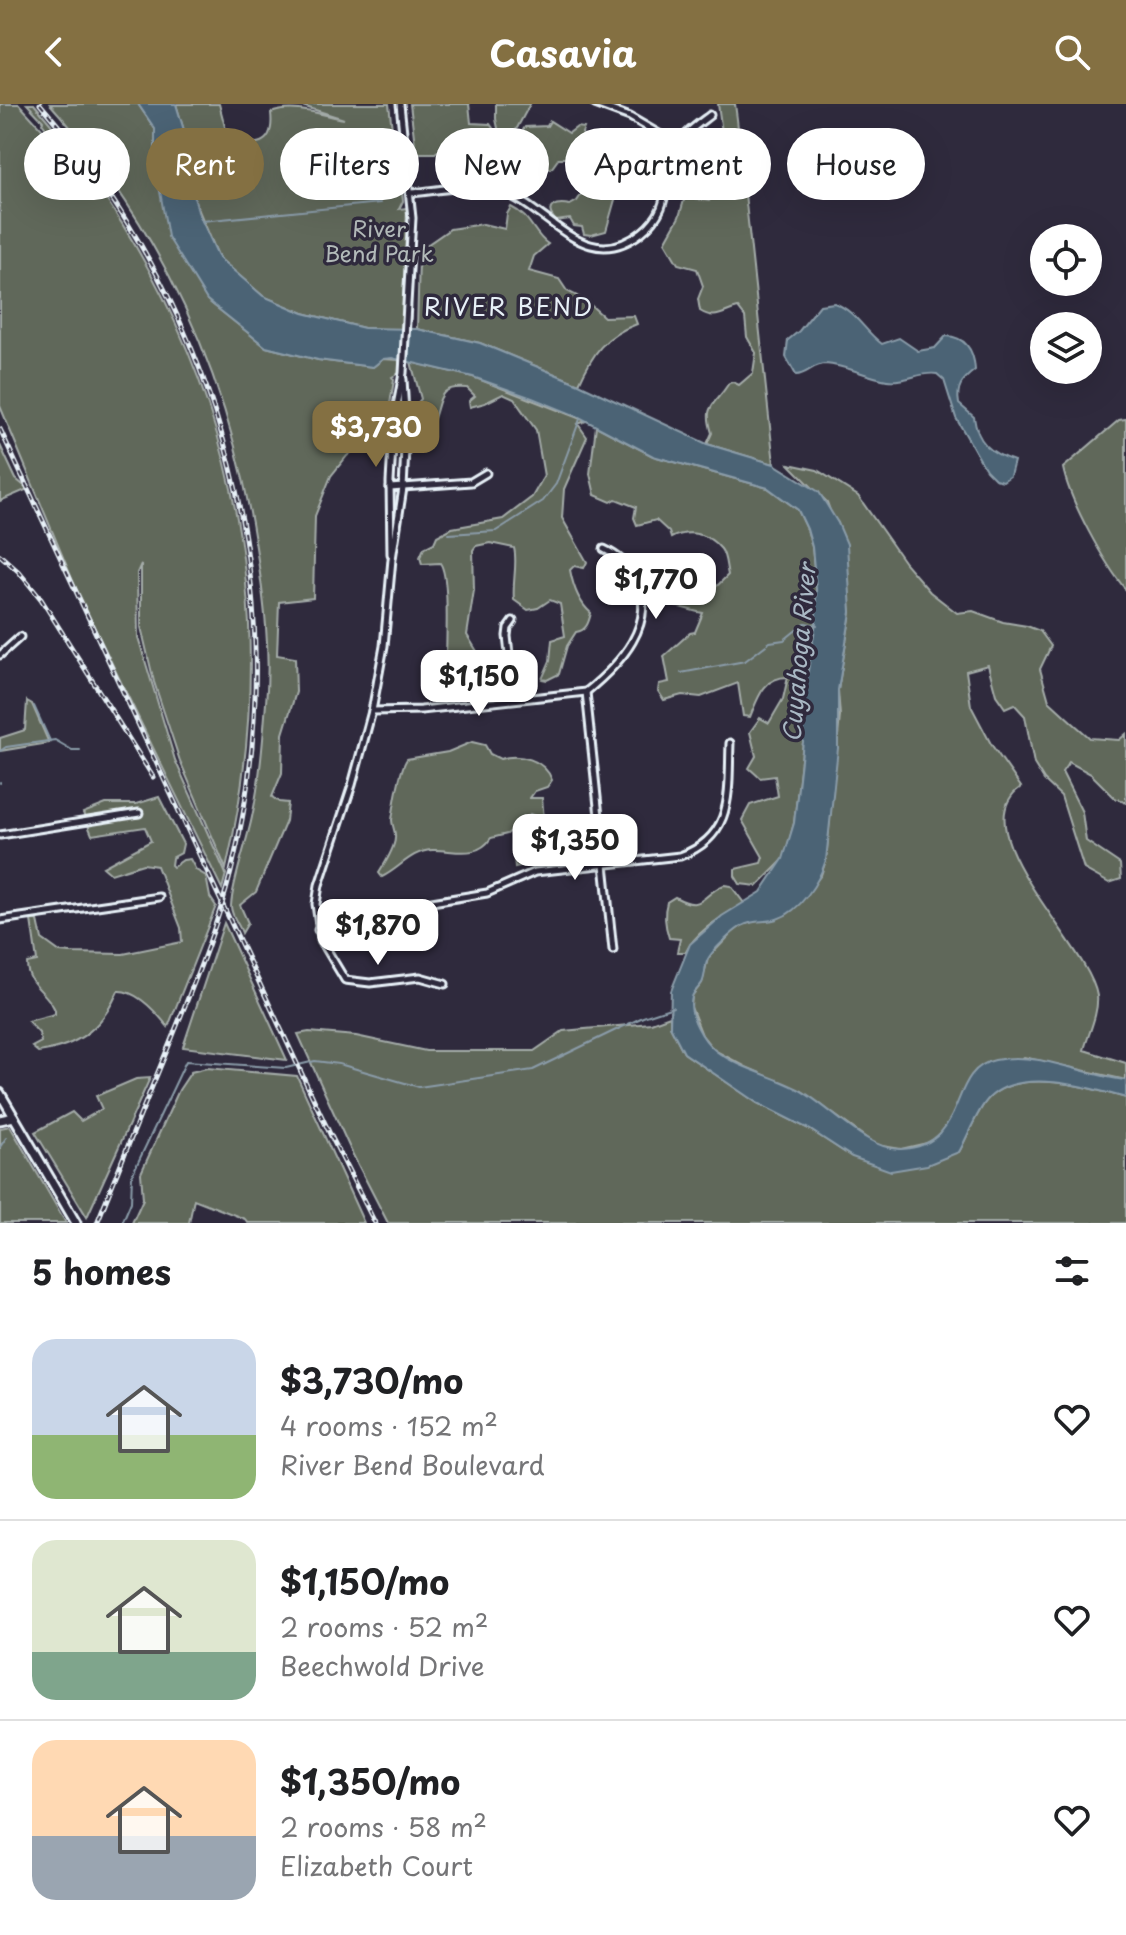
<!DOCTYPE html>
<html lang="en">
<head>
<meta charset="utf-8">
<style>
	body { margin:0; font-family:"Playpen Sans",sans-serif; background:#f6f6f6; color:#202124; height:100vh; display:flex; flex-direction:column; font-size:30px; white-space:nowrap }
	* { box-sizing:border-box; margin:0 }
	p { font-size:26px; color:#757577 }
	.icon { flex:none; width:44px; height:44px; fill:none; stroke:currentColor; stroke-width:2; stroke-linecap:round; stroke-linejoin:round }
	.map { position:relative; height:1119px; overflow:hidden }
	.drawer { display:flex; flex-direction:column; background:#fff; flex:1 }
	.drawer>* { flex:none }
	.hud { position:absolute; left:24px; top:24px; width:1078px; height:72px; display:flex; gap:16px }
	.controls { position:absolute; left:1030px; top:120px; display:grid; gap:16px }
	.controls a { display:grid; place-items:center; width:72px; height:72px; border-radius:50%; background:#fff; box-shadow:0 8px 32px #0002; font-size:40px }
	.price { position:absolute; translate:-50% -68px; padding:0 18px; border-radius:16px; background:#fff; color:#222; font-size:26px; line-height:52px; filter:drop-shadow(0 2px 4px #0008) }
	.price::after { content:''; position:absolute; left:50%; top:48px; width:24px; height:18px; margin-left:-12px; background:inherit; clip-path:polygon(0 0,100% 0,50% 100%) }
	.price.on { background:#847042; color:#fff }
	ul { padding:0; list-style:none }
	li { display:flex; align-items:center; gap:24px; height:200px; padding:0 32px }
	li+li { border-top:2px solid #e0e0e0 }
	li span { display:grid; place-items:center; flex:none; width:224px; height:160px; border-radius:24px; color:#555 }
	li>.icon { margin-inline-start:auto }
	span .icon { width:96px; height:96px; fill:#fffc; stroke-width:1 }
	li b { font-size:34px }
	h2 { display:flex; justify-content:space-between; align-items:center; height:96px; padding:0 32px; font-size:34px }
	.tag { padding:0 28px; border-radius:36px; background:#fff; box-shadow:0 8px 32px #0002; font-size:28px; line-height:72px }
	.tag.on { background:#847042; color:#fff }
	header { display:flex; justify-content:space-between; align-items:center; height:104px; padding:0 32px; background:#847042; color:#fff; font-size:36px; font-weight:700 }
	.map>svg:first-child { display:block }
</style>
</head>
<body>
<header><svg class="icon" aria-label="back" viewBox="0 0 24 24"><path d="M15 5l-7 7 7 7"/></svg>Casavia<svg class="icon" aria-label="search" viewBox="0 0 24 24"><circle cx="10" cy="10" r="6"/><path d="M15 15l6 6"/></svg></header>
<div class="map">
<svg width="1126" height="1119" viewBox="0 0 1126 1119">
	<rect width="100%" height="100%" fill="#2f2a3d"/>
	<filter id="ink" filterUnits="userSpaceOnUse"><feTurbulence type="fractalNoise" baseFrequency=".0125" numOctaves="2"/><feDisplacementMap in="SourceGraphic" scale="16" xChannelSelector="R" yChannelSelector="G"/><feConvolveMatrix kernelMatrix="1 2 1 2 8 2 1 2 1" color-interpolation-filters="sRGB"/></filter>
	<g filter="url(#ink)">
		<g fill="#61675a" stroke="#a4aca9" stroke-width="2">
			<path d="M0,0h19l41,45 -18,-26 1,-2 -16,-17h7c188,220 257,482 192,765l-46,-108 -26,-79 -13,-55v-63l-4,9 1,64 37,123 51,114 -4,15 -142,-291 -80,-192z"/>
			<path d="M50,0h88l17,25v34l52,137 59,47 52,13 55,7 10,-8 16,1v13l-7,4 2,3 -10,60 -27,8 -10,8 -16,20 -16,40 -2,82 -34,4 -2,53 18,3 1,34 -13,42 -1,39 -10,24 7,5 9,1 -2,18 -30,71 -16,13 8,18 -6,10c-3,-9 -11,-17 -11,-27 1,-23 16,-64 21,-89 8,-36 11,-76 14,-114 5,-51 -2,-105 -10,-156 -26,-167 -92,-317 -206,-443z"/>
			<path d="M176,0h43l9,34c26,9 47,10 43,-25 23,-9 51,2 73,6l-48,-15h93l3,25 -24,-3 24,7 3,3 8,65 -4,8 8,-1 -5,122 -38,-2 -61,-15 -40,-17 -44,-38 -27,-64 -3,-19v-28z"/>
			<polygon points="410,0 469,0 471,19 490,20 495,27 494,36 487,38 462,37 451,49 438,47 435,49 416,49"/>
			<path d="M496,0h34l-14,26 3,6 6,-9 22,-1 3,-5 19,12 8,-6 7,1 -2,5 3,7 9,10 13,-6 28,20v4l-15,14 -14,49 -15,4 -7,-1 -2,-7 -8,-1 -4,-7 -14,2c-14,-15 1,-19 14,-16l7,-4 15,-23 -6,-3 -16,-17h-11l-8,11 -35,-12 4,-11 -11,-2 -6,5 -6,-2 2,-14 -3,-14z"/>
			<path d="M718,0h17l2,15 37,345 -67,-20 5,-11c-9,-29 2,-26 17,-50l4,-1 6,3 14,-12 3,-20 -9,-16 -2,-20 -7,-9c-16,4 -22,13 -38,3l-2,-12 5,-13 -6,-17 -19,-5 -13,-22 14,-25 6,-20 24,4 4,-6 9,-63z"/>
			<path d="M511,103c21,10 22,27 37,37l-14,12 -5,15 30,8 8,12 18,9 19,17 30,-1 3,8c-33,12 -44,29 -58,60l-99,-41 -63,-14 2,-69 5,-13 26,-18 33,-5 22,5 2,-15z"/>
			<path d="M411,258l62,15 113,44 -8,3 9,13 -23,52 -2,29 25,44 -3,6 -10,-2 -4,4c3,16 8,32 21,43 -2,8 -4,18 -15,19l-9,14 -8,28 -12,6 -5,-1 8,-18 2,-21 13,-4 -5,-32 -10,-4 -12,8 -10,2 -14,-10c-2,-18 4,-36 0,-52l-24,-5 -14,3 -3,4 1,40 -7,45 11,18 -12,17 -18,14 -2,-7c-1,-23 5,-99 -6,-114l-18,1 -2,-7 4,-9 10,-5 3,-7 15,-8 51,-9 29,-22 12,-21 -8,-46 -22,-31 -11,-5 -18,9 -15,4 -1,-6 6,-5 -8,-8c-33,-3 -25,15 -36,38l-9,5c-8,-10 -11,-23 -1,-32z"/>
			<path d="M1126,315v171c-22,-27 -56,-88 -63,-122l56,-48z"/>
			<path d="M596,322l57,30 115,32 30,22 9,19 5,18 4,42v33l-13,79v41l-9,81 -10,36 -27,27 -17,-2 -5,-8v-7l26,-6 2,-6 -21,-37 8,-15 28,-9 -3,-20 -15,2 -11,-10 7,-12 -6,-24 10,-14 9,5 14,-24 5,-22c-25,0 -30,21 -38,40l-7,-1 -5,-33 -37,14 -19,-2 -18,5 -6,-9 1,-7 10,-2 -5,-26 26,-23 5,-1 8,-19c-11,-2 -38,-11 -46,-10v-5l54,-6 17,-17c-2,-8 -2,-20 -7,-26 -13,-16 -33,-20 -50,-11l-2,-6 -13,-12 -19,5 -3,-7 2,-11 -20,-8 -5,3 -16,-7 -5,-21z"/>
			<polygon points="0,341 16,375 28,385 0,397"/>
			<path d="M789,360l28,6 41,26 47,67 25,29 27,21 16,-2 30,11 24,4 13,5 11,15 -11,23 9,32 24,22 17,15 29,2 7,-6v69l-11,-5 -24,-24 -22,-12 -7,10 20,40 4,29 34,23 1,15 -12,4 -25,-14 -23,-73 -17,-16 -10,-16 -9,-48 -11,-12 -9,4 -9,-13 -8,-30 -22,6 5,35 20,38 30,43c-62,43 69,159 76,209 2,16 -9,39 -13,54l42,13v17l-102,-23 -70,56 -14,23 -13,7 -26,6 -25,-4 -74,-54 -56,-24 -32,-17 -12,-15 -11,-28 1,-11 10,-13 6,-25 24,-25 12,-9 43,-10 10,-9 24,-30 5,-15 14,-144 -2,-26 13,-78 -13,-89 -6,-7 -5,-14z"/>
			<polygon points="27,597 32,600 49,639 0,647 0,634 25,626"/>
			<path d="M472,638l13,3 5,9 10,5c19,-6 44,0 52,21l-5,7 -12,4 -5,7h12l2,21h6l1,5 -9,-1 -4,-6 -8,-3 -11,11 8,8 5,12 11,1 8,6 1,7 -37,8 -4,-36 -4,3 -16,4c-14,22 -39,11 -59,12 -21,1 -33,19 -50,27l-3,-4c5,-8 16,-25 16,-35 1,-6 -3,-12 -3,-18 2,-14 8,-51 15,-61l41,-7z"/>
			<path d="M159,693l24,47 -2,9 -9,5 -1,7 2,2 10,-7 7,-1 6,11 10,6 4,21 6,9 -48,121c-11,-14 -31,-37 -50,-36 -16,37 -39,55 -80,61l-6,-5 9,-5 -2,-9 -11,-12 27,-7v-4c-8,-19 -28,-24 -28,-47l10,-2 -6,-41h7l4,19 18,13 11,1 52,1 59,-12 -1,-14 -24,-62 -14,-2 -32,10 -8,-7 48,-26 -6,-14 -53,8 -9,-22 23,-9h30z"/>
			<path d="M724,781l7,1 13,17c-19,12 -49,28 -58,49h-9l3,-13 -11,-1c-4,-12 -6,-23 -2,-36l8,-5c29,16 26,-3 49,-12z"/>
			<polygon points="224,819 287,956 183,943"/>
			<path d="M670,912v10l14,27 73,50 52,26 43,28 107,-5c8,-14 19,-44 30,-54 31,-31 99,-11 137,0v125h-738l-36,-70 -54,-119 11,-2 47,4 70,15h108l29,-20 88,-8z"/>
			<polygon points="207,964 297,972 364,1119 248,1119 245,1115 194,1095 189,1119 132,1119 143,1095 141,1069 179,986 191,968"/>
			<polygon points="150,974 87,1113 35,1028 72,1008 81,1017 102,1005 96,992 136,975"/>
			<polygon points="10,1022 66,1119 0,1119 0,1024"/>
		</g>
		<g fill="#4b6375" stroke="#8a9ca9" stroke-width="2">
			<path d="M138,0h38l13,43v29l9,36 21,46 44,38 40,17 61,15 53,1 63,14 99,41 128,60 67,20 45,28 19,31 9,21 4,68 -13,78v58l-12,112c-7,22 -25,51 -49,59 -12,4 -23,0 -35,7 -9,5 -29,24 -34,33 -4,8 -2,16 -6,24 -3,5 -9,9 -10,14 -5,17 11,44 24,54 24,18 56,24 82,38 31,16 69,62 103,60 69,-3 45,-79 94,-89 46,-9 86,15 131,20v18c-38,-11 -106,-31 -137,0 -11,10 -22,40 -30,54l-32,13 -36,6 -39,-14 -43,-28 -52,-26 -73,-50 -14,-27 1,-35 19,-47 32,-28 39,-24 22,-33 11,-36 9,-81v-41l13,-79v-33l-4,-42 -5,-18 -9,-19 -30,-22 -115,-32 -74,-39 -47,-19 -59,-21 -81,-19 -9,1 -10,8 -55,-7 -52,-13 -59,-47 -39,-63 -13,-74v-34z"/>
			<path d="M834,199c22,8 30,28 48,41l17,-6 19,13 17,-3 11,-12c20,1 28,15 29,34 -13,10 -19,17 -16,34l15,13c3,25 16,36 40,44l-4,15 -7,5 -8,-2 -9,-9 -30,-52 -12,-38 -7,-6c-17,-3 -32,9 -50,6 -20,-3 -41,-15 -62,-16 -12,0 -18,11 -29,11l-10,-18 2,-17 11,-9 21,-26z"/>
		</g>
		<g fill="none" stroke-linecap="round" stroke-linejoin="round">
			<g stroke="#8a9ca9" stroke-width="2">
				<polyline points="202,117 380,99"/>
				<polyline points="449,430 496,427 543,397 556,380 580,315"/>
				<polyline points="681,569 745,557 770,538 784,536 805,519 817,521"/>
				<polyline points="34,602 50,637"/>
				<polyline points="0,647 6,643 55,636 72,646 80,646"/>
				<polyline points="0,678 0,679"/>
				<polyline points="0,1043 6,1034"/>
				<polyline points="122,1119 131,1098 132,1071 186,957 286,964 315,957 339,960 419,983 533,966 643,913 673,903"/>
			</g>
			<defs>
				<g id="street">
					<polyline points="595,0 630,13 678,41"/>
					<path d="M411,89c30,-3 61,-10 91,-1 47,16 84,85 140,40 32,-25 19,-52 34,-83 7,-15 21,-24 34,-34"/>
					<polyline points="403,275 406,325 403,384 392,455 384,542 372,607 352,681 319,781 316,800 321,836 345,876 370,879 420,873 445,880"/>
					<polyline points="390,384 471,378 486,369"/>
					<polyline points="391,450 390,378 393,324 403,269 412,114 400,0"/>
					<polyline points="513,517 508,524 507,532 514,594"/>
					<polyline points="0,551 20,533"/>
					<polyline points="586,588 613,846"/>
					<path d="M586,588c33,-27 74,-69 49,-115 -7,-13 -18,-22 -31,-28"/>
					<polyline points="372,607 421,606 586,588"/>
					<polyline points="0,731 139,709"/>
					<polyline points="0,816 159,793"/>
					<path d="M318,826l55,-10 34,-14 80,-13 48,-21 145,-16c55,-20 48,-64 50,-113"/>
				</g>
				<g id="secondary">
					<polyline points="0,989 76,1119"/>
					<polyline points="0,1016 14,1013"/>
				</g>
			</defs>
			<use href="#street" stroke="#e8f1f8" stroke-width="11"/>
			<use href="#secondary" stroke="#e8f1f8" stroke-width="13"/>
			<use href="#street" stroke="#2f2a3d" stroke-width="5"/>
			<use href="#secondary" stroke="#2f2a3d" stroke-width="7"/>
			<defs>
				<g id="rail">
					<path d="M40,0c185,213 258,493 191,768 -15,59 -39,116 -61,171 -25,60 -49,120 -73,180"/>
					<polyline points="0,325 330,1030 375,1119"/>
					<polyline points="0,451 19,468 41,495 153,673"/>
				</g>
			</defs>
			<use href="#rail" stroke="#e8f1f8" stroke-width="5"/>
			<use href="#rail" stroke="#2f2a3d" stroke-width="2" stroke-dasharray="6" stroke-linecap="butt"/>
		</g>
	</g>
	<g text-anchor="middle" stroke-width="7" stroke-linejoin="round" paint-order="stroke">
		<g font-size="22" fill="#b2bab9" stroke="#2f2a3d">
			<text x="379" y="133">River<tspan x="379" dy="25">Bend Park</tspan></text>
		</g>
		<g font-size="24" letter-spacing="2" fill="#e8f1f8" stroke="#2f2a3d">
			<text x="509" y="212">RIVER BEND</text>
		</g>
		<g font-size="24" font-style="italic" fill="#a9b8c4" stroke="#2f2a3d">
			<text transform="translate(800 549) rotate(-85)" y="8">Cuyahoga River</text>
		</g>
	</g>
</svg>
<div class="controls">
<a><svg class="icon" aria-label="locate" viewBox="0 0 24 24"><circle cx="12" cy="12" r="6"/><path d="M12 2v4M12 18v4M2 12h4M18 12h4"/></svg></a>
<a><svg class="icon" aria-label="layers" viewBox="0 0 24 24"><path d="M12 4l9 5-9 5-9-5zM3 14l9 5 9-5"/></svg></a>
</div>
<b class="price on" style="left:376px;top:365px">$3,730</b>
<b class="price" style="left:656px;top:517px">$1,770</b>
<b class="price" style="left:479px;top:614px">$1,150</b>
<b class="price" style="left:575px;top:778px">$1,350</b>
<b class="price" style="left:378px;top:863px">$1,870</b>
<div class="hud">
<a class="tag">Buy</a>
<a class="tag on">Rent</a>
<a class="tag">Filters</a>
<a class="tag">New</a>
<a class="tag">Apartment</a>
<a class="tag">House</a>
</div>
</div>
<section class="drawer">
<h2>5 homes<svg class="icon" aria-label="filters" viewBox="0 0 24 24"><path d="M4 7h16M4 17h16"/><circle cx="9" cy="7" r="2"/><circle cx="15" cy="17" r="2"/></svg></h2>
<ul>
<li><span style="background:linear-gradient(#c9d6e8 60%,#8fb573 0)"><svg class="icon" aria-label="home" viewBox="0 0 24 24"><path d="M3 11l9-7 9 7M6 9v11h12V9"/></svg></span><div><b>$3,730/mo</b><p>4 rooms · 152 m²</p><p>River Bend Boulevard</p></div><svg class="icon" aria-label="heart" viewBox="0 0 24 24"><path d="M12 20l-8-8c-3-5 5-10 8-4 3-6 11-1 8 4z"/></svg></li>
<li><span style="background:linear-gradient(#dfe7d0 70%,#7fa58c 0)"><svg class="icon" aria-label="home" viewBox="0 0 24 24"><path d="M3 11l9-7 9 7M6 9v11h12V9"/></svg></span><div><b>$1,150/mo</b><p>2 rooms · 52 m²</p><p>Beechwold Drive</p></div><svg class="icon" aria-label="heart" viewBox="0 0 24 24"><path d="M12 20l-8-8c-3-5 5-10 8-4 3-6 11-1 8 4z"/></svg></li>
<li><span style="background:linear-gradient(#ffd9b3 60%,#9aa5b1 0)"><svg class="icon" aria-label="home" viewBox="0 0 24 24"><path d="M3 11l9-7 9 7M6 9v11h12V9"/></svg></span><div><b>$1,350/mo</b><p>2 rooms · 58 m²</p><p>Elizabeth Court</p></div><svg class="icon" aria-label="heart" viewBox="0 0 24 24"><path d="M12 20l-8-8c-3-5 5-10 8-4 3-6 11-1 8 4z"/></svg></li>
</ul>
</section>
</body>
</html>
